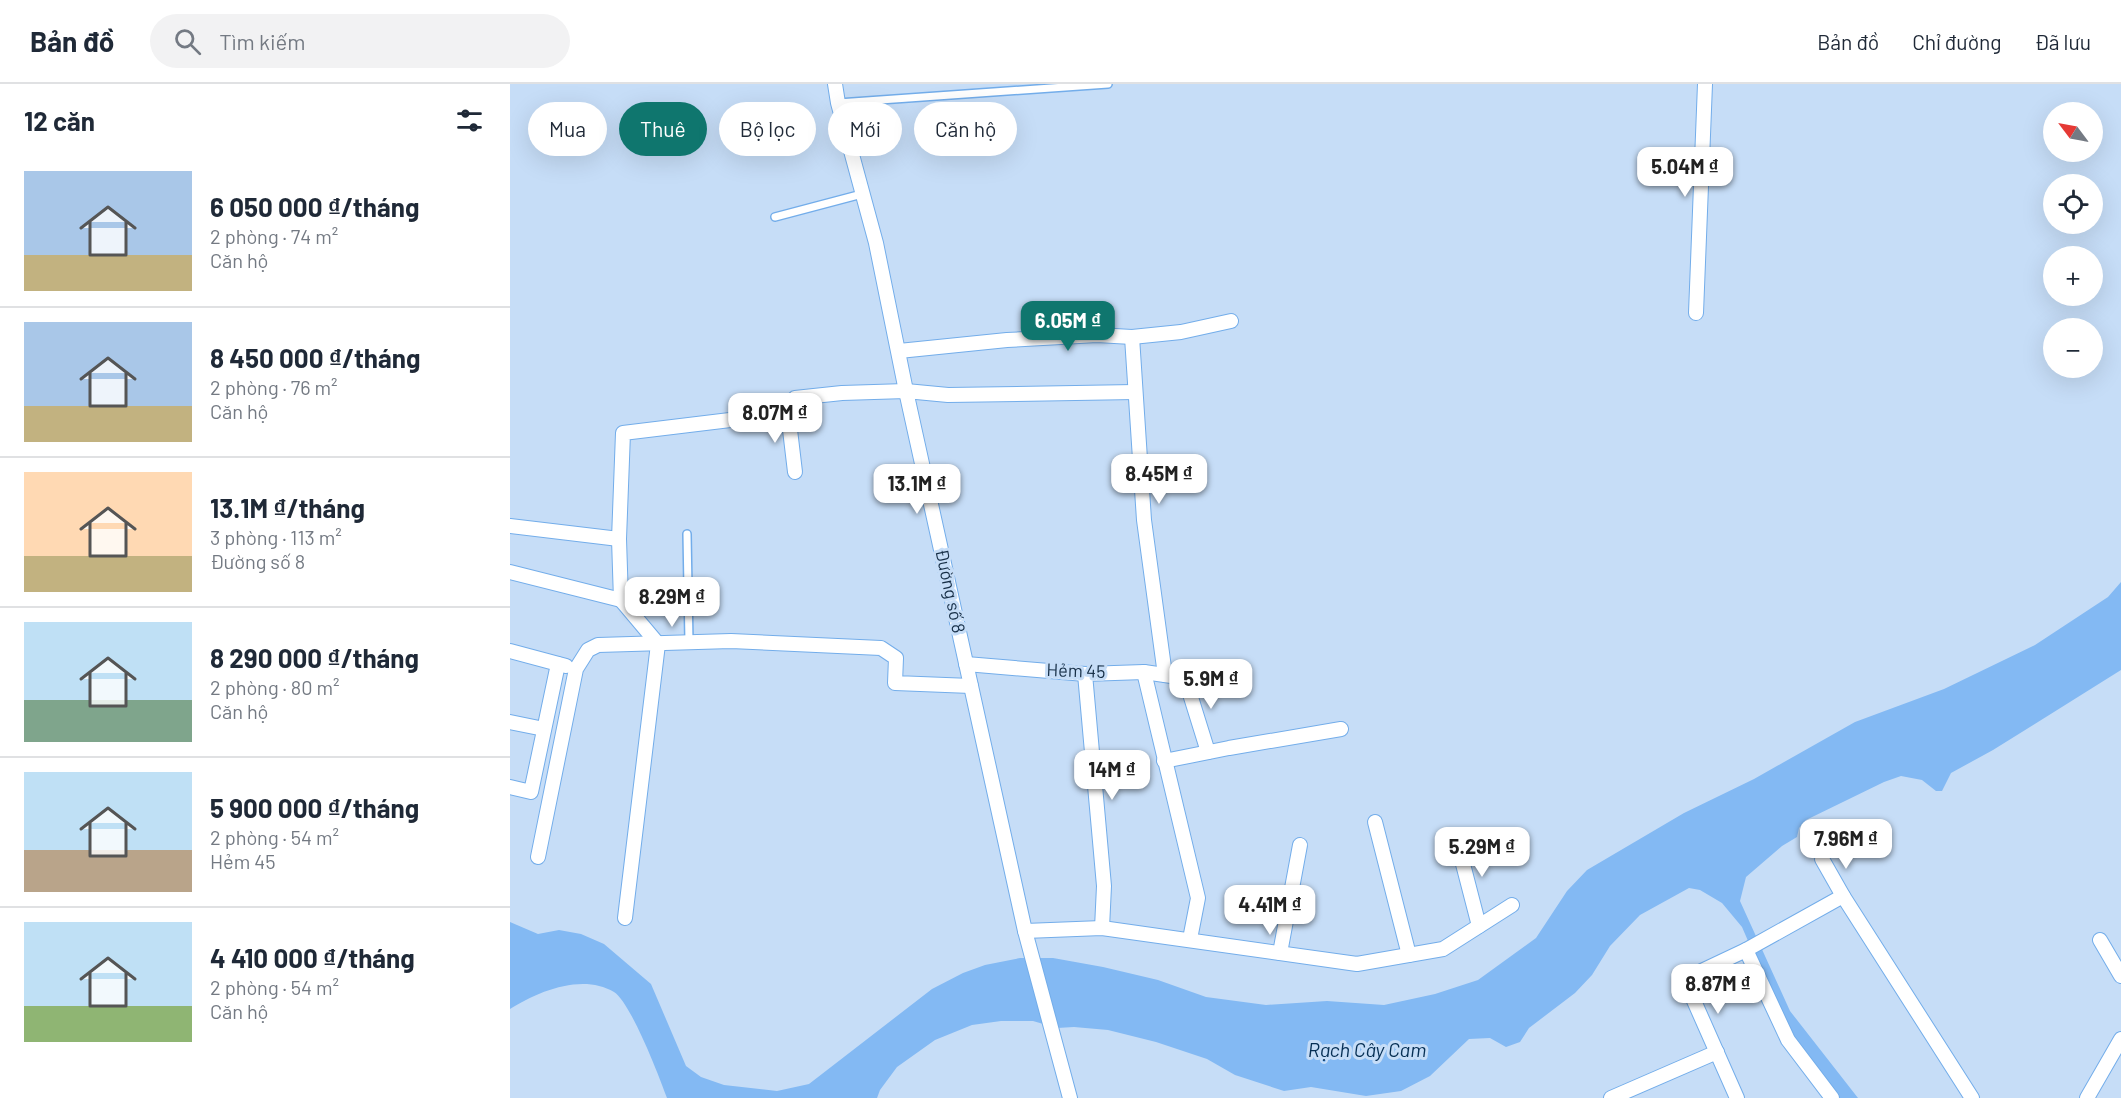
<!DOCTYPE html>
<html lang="vi">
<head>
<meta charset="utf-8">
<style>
	body { margin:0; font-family:Barlow,sans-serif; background:#f2f2f3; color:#1f2937; height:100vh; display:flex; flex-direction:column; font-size:22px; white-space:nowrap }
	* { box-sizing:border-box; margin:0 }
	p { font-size:20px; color:#747a83 }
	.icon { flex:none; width:33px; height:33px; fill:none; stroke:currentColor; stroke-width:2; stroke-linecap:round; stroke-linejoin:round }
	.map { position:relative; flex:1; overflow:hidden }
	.drawer { display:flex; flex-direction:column; background:#fff; width:510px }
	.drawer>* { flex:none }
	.top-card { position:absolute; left:18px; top:18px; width:570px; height:54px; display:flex; gap:12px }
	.needle { width:39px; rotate:302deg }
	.controls { position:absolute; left:1533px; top:18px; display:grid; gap:12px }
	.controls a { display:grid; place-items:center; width:60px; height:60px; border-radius:50%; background:#fff; box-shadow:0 6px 24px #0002; font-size:30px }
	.price { position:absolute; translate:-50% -51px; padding:0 14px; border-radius:12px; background:#fff; color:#222; font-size:20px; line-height:39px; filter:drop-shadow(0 2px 3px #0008) }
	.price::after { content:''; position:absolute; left:50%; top:36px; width:18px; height:14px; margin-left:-9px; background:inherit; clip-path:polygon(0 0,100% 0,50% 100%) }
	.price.active { background:#0f766e; color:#fff }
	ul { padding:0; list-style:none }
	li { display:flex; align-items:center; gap:18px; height:150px; padding:0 24px }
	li+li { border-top:2px solid #e0e1e3 }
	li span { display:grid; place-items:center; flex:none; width:168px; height:120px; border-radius:0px; color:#555 }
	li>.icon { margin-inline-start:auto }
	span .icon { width:72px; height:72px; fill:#fffc; stroke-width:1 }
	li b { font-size:26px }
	h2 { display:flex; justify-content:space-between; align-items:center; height:72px; padding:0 24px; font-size:26px }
	.pill { padding:0 21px; border-radius:27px; background:#fff; box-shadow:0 6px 24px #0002; font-size:21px; line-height:54px }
	.pill.active { background:#0f766e; color:#fff }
	header { display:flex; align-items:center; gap:36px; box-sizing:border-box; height:84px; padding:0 30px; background:#fff; border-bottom:2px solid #e0e1e3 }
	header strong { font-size:28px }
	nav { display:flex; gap:33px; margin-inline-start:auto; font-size:21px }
	.search { width:420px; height:54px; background:#f2f2f3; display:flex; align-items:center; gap:15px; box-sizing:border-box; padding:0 21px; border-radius:33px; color:#747a83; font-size:22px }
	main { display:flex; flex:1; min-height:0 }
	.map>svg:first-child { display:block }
</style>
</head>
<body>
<header>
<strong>Bản đồ</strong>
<div class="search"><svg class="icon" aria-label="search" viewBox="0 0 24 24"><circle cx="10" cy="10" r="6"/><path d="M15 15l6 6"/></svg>Tìm kiếm</div>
<nav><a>Bản đồ</a><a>Chỉ đường</a><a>Đã lưu</a></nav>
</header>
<main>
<section class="drawer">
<h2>12 căn<svg class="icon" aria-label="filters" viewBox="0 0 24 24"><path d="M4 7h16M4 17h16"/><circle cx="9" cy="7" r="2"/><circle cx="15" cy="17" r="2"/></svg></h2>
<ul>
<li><span style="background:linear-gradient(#a9c7e8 70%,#c2b280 0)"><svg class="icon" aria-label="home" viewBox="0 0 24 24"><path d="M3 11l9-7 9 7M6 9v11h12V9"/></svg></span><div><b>6 050 000 ₫/tháng</b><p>2 phòng · 74 m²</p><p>Căn hộ</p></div></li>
<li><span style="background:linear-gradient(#a9c7e8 70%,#c2b280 0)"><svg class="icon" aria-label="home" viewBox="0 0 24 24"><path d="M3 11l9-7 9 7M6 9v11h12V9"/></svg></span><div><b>8 450 000 ₫/tháng</b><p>2 phòng · 76 m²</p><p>Căn hộ</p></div></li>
<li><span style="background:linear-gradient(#ffd9b3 70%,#c2b280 0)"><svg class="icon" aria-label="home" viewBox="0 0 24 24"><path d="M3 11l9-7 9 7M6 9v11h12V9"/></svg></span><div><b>13.1M ₫/tháng</b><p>3 phòng · 113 m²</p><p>Đường số 8</p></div></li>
<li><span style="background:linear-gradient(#bfe0f5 65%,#7fa58c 0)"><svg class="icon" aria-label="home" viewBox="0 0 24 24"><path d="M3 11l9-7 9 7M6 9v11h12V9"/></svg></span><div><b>8 290 000 ₫/tháng</b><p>2 phòng · 80 m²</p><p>Căn hộ</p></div></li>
<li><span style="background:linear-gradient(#bfe0f5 65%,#b9a48a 0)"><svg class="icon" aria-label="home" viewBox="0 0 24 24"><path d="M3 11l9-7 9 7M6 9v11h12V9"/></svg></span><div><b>5 900 000 ₫/tháng</b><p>2 phòng · 54 m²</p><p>Hẻm 45</p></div></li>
<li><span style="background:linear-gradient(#bfe0f5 70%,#8fb573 0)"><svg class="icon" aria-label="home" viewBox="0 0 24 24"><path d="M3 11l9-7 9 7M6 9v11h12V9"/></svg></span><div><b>4 410 000 ₫/tháng</b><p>2 phòng · 54 m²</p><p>Căn hộ</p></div></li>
</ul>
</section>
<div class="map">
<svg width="1611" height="1014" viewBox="0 0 1611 1014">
	<rect width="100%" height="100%" fill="#c6ddf7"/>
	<path fill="#83b9f3" d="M1611,498v88l-128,80 -42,23 -9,18h-6l-14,-11 -21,-4 -17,6 -78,38 -7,8 -2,9 -15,9 -36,31 -6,24 50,110 68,87h-19l-52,-67 -45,-104 -20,-24 -22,-13 -11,-2 -49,27 -30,31 -18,29 -17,18 -46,35 -9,14 -14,5 -16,-9 -21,1 -39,37 -29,15 -35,5 -55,-9 -27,4 -49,-16 -28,-16 -51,-17 -48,-12 -34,-3 -17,1 -24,-7h-32l-29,4 -37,15 -38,27 -17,23 -3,8h-210c-8,-22 -36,-95 -53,-106 -31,-19 -76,-1 -104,17v-87l28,12 21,-4 22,4 23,10 47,40 35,82 15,11 23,8 53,6 32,-7 123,-95 31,-16 22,-8 35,-7h33l50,9 55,13 48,17 60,8 61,-4 57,4 51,-11 43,-14 58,-42 31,-47 20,-21 97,-57 70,-34 101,-57 89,-33 91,-44 73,-48z"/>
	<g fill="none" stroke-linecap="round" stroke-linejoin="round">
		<defs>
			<g id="lane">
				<polyline points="328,19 598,0"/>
				<polyline points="265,133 352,110"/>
				<polyline points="177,450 179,558"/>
			</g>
			<g id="street">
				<polyline points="325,0 328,19 366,159 396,307 515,847 560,1014"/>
				<polyline points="1186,229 1195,0"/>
				<polyline points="622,253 634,436 655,591"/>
				<polyline points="389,267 497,256 587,251 622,253 671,248 721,237"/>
				<polyline points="278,329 285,388"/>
				<polyline points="0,442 109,455"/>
				<polyline points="0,488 111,516"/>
				<polyline points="0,567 56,582"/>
				<polyline points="456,580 575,590 634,588 675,594 698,668"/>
				<polyline points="634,588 688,814 680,855"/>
				<polyline points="575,590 594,802 592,844"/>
				<polyline points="0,638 34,645"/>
				<polyline points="654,677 719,664 831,645"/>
				<polyline points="0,703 21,708 48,580"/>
				<polyline points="865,738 899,871"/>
				<polyline points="946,753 969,842"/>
				<polyline points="28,773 66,585 78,566 88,561 221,557 371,564 386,574 385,599 461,602"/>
				<polyline points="1312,775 1333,812"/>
				<polyline points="115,834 148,560 111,516 109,455 113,349 278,329 279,321 285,314 332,309 396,307 438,311 625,308"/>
				<polyline points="515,847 592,844 847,880 933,865 1002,821"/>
				<polyline points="1590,856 1611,892"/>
				<polyline points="1236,866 1278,956 1322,1014"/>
				<polyline points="770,869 790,761"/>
				<polyline points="1101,1014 1207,968"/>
				<polyline points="1227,1014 1177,901 1181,892 1236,866 1333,812 1462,1014"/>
				<polyline points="1577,1014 1611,955"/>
			</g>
		</defs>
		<use href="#lane" stroke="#73adea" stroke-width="10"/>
		<use href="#street" stroke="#73adea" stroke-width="16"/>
		<use href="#lane" stroke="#fff" stroke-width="7"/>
		<use href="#street" stroke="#fff" stroke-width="14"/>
	</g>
	<g text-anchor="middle" stroke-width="6" stroke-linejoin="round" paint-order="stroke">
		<g font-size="18" fill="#162e46" stroke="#c6ddf7">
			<text transform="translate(440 507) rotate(78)" y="6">Đường số 8</text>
			<text transform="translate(566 587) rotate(2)" y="6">Hẻm 45</text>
		</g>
		<g font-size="20" font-style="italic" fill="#062f54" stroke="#c6ddf7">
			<text x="857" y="973">Rạch Cây Cam</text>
		</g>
	</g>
</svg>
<div class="controls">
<a><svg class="needle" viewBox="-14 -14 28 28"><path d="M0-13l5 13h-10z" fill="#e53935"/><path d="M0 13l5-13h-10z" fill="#747a83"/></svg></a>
<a><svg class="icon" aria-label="locate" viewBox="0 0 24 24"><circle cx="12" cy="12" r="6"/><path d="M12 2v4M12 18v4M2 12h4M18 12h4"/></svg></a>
<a>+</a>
<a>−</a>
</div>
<b class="price" style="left:1175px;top:114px">5.04M ₫</b>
<b class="price active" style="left:558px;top:268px">6.05M ₫</b>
<b class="price" style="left:265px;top:360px">8.07M ₫</b>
<b class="price" style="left:649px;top:421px">8.45M ₫</b>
<b class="price" style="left:407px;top:431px">13.1M ₫</b>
<b class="price" style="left:162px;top:544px">8.29M ₫</b>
<b class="price" style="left:701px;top:626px">5.9M ₫</b>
<b class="price" style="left:602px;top:717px">14M ₫</b>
<b class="price" style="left:1336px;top:786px">7.96M ₫</b>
<b class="price" style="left:972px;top:794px">5.29M ₫</b>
<b class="price" style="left:760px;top:852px">4.41M ₫</b>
<b class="price" style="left:1208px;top:931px">8.87M ₫</b>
<div class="top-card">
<a class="pill">Mua</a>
<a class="pill active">Thuê</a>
<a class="pill">Bộ lọc</a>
<a class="pill">Mới</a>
<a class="pill">Căn hộ</a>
</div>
</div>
</main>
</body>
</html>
